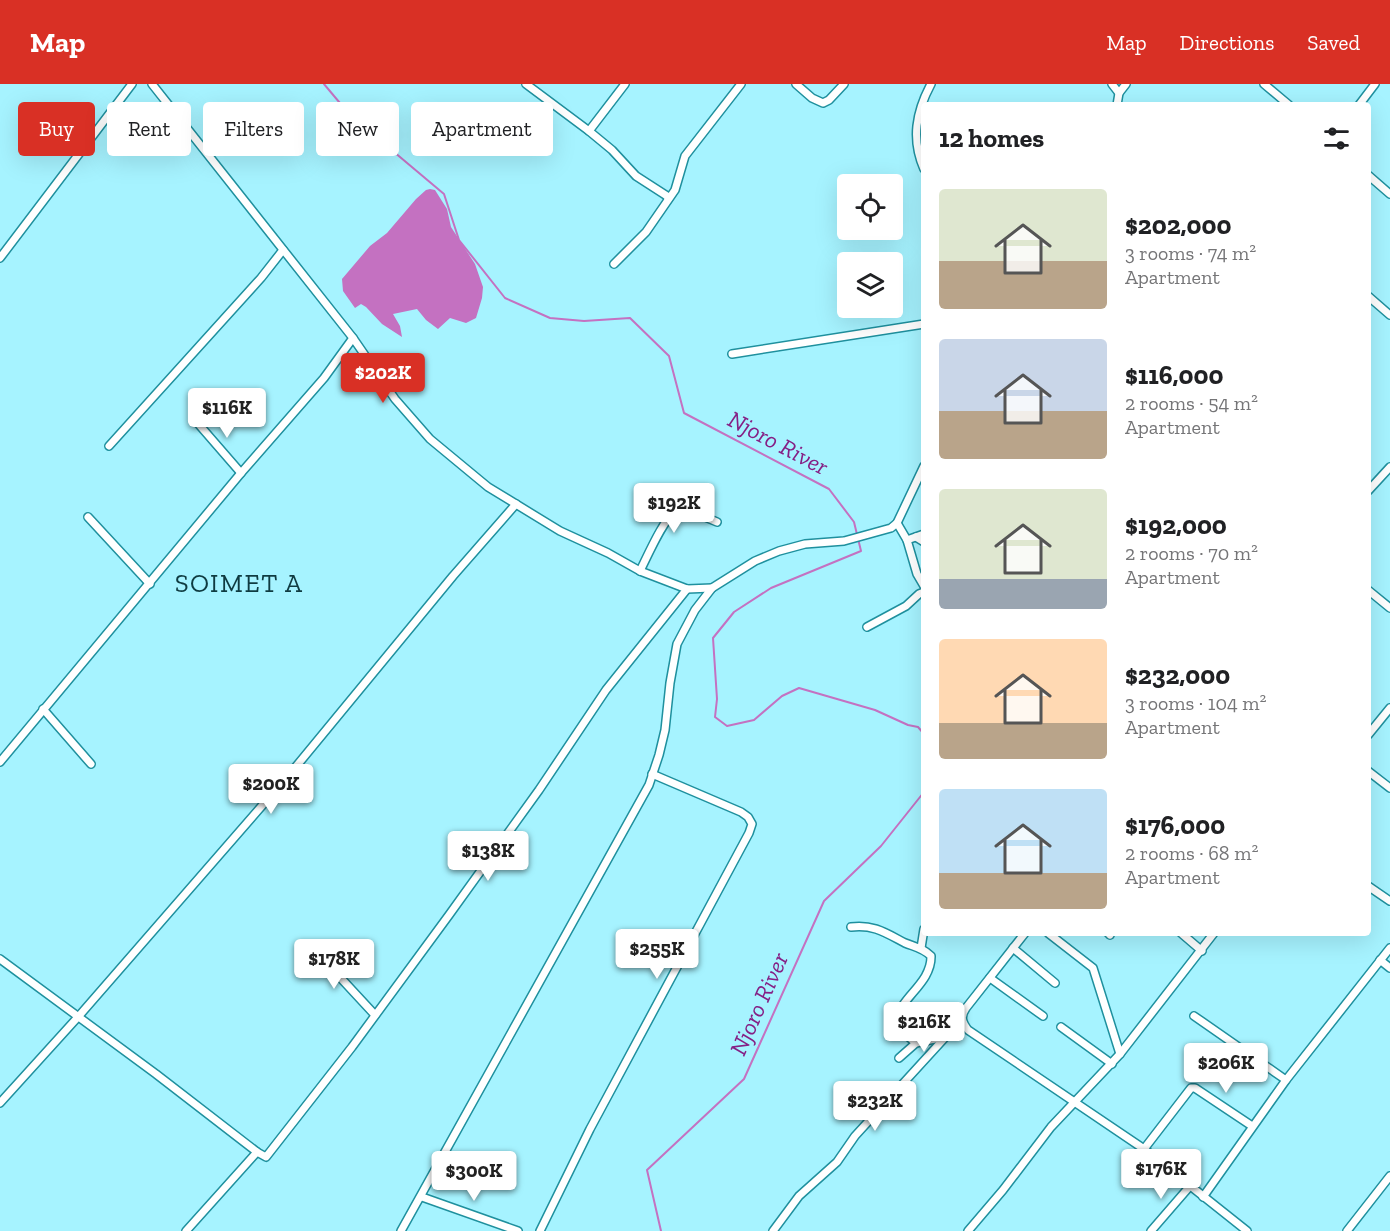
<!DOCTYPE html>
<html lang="en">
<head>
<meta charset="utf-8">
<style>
	body { margin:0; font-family:"Zilla Slab",serif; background:#f6f6f6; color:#202124; height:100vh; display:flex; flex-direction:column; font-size:22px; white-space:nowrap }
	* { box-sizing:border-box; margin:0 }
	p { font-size:20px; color:#757577 }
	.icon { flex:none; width:33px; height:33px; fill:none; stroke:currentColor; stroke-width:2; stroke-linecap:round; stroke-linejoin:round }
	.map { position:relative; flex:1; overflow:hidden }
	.drawer { position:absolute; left:921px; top:18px; width:450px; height:834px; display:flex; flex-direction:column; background:#fff; border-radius:6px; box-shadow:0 6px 24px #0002 }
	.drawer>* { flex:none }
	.banner { position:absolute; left:18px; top:18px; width:570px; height:54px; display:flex; gap:12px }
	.fabs { position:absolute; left:837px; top:90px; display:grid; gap:12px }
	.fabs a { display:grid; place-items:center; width:66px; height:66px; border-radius:6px; background:#fff; box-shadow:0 6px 24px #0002; font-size:30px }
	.price { position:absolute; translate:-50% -51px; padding:0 14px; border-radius:6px; background:#fff; color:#222; font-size:20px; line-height:39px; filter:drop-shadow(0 2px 3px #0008) }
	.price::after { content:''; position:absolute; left:50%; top:36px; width:18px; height:14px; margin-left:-9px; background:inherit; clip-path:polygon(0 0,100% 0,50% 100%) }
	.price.current { background:#d93025; color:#fff }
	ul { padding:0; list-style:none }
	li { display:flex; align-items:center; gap:18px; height:150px; padding:0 18px }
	li span { display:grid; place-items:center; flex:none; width:168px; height:120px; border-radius:6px; color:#555 }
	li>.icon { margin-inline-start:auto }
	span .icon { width:72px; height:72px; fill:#fffc; stroke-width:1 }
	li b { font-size:26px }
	h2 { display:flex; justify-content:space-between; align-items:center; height:72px; padding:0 18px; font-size:26px }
	.pill { padding:0 21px; border-radius:6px; background:#fff; box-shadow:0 6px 24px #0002; font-size:21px; line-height:54px }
	.pill.current { background:#d93025; color:#fff }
	header { display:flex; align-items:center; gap:36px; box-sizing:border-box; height:84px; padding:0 30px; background:#d93025; color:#fff }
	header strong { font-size:28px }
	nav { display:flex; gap:33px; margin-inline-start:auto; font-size:21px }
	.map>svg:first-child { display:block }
</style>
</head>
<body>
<header>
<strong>Map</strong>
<nav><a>Map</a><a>Directions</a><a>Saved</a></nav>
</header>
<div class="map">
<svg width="1390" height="1147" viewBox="0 0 1390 1147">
	<rect width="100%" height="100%" fill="#a6f3ff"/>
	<polygon fill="#c471c1" points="430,105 435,106 447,125 451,143 475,180 483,203 482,214 476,234 466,239 450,234 438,245 426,236 417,225 393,230 400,242 402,253 382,240 366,223 361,220 355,224 343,207 342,195 370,162 387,149 416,115 426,106"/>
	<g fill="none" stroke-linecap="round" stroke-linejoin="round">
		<g stroke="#c471c1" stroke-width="2">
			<polyline points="324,0 350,31 444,110 459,156 505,214 550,234 584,237 630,234 669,272 684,329 829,405 854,438 861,467 771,504 734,528 713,554 717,615 715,633 727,642 754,636 782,612 799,604 875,626 908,641 918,643 924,650"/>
			<polyline points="1297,19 1299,21"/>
			<polyline points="661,1147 647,1086 744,995 824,817 881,762 924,708"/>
		</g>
		<defs>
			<g id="minor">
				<polyline points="152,0 353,254 395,315 430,355 488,403 560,447 608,469 640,487 687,505 712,504"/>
				<polyline points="526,0 589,47 612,66 636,92 667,112 668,115"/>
				<polyline points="796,0 812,14 823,19 829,16 844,0"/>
				<polyline points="1112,0 1119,9"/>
				<polyline points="1264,0 1289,21"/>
				<polyline points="1117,21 1119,9 1126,0"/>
				<polyline points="1359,21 1375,0"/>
				<polyline points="589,47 625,0"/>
				<path d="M924,85c-13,-30 -8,-57 7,-85"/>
				<polyline points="1368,91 1390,110"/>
				<polyline points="0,174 132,0"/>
				<polyline points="614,180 646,148 675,106 685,72 741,0"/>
				<polyline points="1368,212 1390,231"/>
				<polyline points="732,270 924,240"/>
				<polyline points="195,336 241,389"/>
				<polyline points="109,362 261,194 283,166"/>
				<polyline points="1368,407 1390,383"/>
				<polyline points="88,433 150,500"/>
				<polyline points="897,439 907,456 917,490 924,502"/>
				<polyline points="916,453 924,458"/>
				<polyline points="907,456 924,450"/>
				<path d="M640,487c8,-16 24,-53 37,-62h9l31,13"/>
				<polyline points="1368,506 1390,524"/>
				<polyline points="867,543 906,522 919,510 924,508"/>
				<polyline points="43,625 91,680"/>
				<polyline points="1368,651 1390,624"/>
				<polyline points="0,678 241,389 324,294 353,254"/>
				<polyline points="1368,687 1390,704"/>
				<polyline points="1368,802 1390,817"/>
				<path d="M851,843c22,-3 35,6 54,16 10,4 18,5 26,13 1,38 -62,52 -15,87"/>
				<path d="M1025,849l-59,75c-6,9 -4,14 2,22l176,119 103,82"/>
				<polyline points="1048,849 1093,884 1120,970"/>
				<polyline points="1108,849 1110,851"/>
				<polyline points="1181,849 1202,867"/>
				<polyline points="312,863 375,931"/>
				<polyline points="921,864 924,845"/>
				<polyline points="1013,864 1055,899"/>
				<polyline points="0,875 156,990 257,1068 266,1073 352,963 449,831 539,706 606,606 687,505"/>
				<polyline points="1380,876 1390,884"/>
				<polyline points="990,894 1043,932"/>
				<polyline points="1194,932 1286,996"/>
				<polyline points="1061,943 1112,980"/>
				<polyline points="899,974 916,959 944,953"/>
				<polyline points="0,1019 78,933 294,685 453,492 516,420"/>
				<polyline points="1144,1065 1191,1004 1195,1004 1252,1042"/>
				<polyline points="422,1113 518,1147"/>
				<polyline points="1203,1113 1286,996 1390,864"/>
				<polyline points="186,1147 257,1068"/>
				<polyline points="401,1147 649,701 659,671 665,646 670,599 677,560 695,526 712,504 755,477 779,467 805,460 844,457 891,444 897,439 924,382"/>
				<polyline points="540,1147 590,1045 749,749 752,740 748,733 741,728 652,690"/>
				<polyline points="773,1147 799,1112 837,1078 855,1052 962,935"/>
				<polyline points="968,1147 1003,1106 1051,1043 1120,970 1214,849"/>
				<polyline points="1151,1147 1190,1102"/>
				<polyline points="1347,1147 1390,1092"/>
			</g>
		</defs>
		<use href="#minor" stroke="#1f909e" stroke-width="10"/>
		<use href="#minor" stroke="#fff" stroke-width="7"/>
	</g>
	<g text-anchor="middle" stroke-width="5" stroke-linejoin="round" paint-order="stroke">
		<g font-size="24" font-style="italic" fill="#852085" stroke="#a6f3ff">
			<text transform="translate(778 359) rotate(28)" y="8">Njoro River</text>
			<text transform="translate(759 920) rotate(-66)" y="8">Njoro River</text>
		</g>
		<g font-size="26" letter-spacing="1.5" fill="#0f3b41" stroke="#a6f3ff">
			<text x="239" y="508">SOIMET A</text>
		</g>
	</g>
</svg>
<div class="fabs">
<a><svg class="icon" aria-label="locate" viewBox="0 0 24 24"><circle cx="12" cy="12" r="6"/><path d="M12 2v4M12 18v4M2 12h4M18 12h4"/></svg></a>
<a><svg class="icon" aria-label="layers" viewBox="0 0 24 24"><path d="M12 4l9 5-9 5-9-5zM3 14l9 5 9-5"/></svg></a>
</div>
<b class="price current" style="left:383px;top:320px">$202K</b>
<b class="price" style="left:227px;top:355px">$116K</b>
<b class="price" style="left:674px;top:450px">$192K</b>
<b class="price" style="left:271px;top:731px">$200K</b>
<b class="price" style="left:488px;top:798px">$138K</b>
<b class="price" style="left:657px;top:896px">$255K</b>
<b class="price" style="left:334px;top:906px">$178K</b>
<b class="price" style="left:924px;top:969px">$216K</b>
<b class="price" style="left:1226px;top:1010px">$206K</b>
<b class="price" style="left:875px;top:1048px">$232K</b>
<b class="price" style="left:1161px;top:1116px">$176K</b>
<b class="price" style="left:474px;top:1118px">$300K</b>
<div class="banner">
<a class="pill current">Buy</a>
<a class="pill">Rent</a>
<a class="pill">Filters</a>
<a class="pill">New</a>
<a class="pill">Apartment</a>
</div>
<section class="drawer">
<h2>12 homes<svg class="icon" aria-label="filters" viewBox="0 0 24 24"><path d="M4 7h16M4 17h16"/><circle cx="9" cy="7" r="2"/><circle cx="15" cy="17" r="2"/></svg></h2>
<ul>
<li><span style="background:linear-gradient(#dfe7d0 60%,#b9a48a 0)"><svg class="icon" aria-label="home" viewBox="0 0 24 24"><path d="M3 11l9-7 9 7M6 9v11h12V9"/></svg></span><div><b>$202,000</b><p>3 rooms · 74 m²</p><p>Apartment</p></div></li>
<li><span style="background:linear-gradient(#c9d6e8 60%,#b9a48a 0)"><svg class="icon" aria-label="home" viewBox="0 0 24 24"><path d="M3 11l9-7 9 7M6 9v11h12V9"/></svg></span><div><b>$116,000</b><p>2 rooms · 54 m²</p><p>Apartment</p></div></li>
<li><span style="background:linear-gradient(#dfe7d0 75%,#9aa5b1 0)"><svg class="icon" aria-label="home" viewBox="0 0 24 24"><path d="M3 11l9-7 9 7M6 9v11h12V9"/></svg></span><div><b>$192,000</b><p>2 rooms · 70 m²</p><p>Apartment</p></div></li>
<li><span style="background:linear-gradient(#ffd9b3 70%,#b9a48a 0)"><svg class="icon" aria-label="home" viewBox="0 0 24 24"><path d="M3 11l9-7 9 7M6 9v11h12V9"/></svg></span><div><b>$232,000</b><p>3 rooms · 104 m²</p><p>Apartment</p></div></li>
<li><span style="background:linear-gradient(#bfe0f5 70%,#b9a48a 0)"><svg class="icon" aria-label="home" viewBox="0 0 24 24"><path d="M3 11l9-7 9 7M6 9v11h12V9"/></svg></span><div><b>$176,000</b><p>2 rooms · 68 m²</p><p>Apartment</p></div></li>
</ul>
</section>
</div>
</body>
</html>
